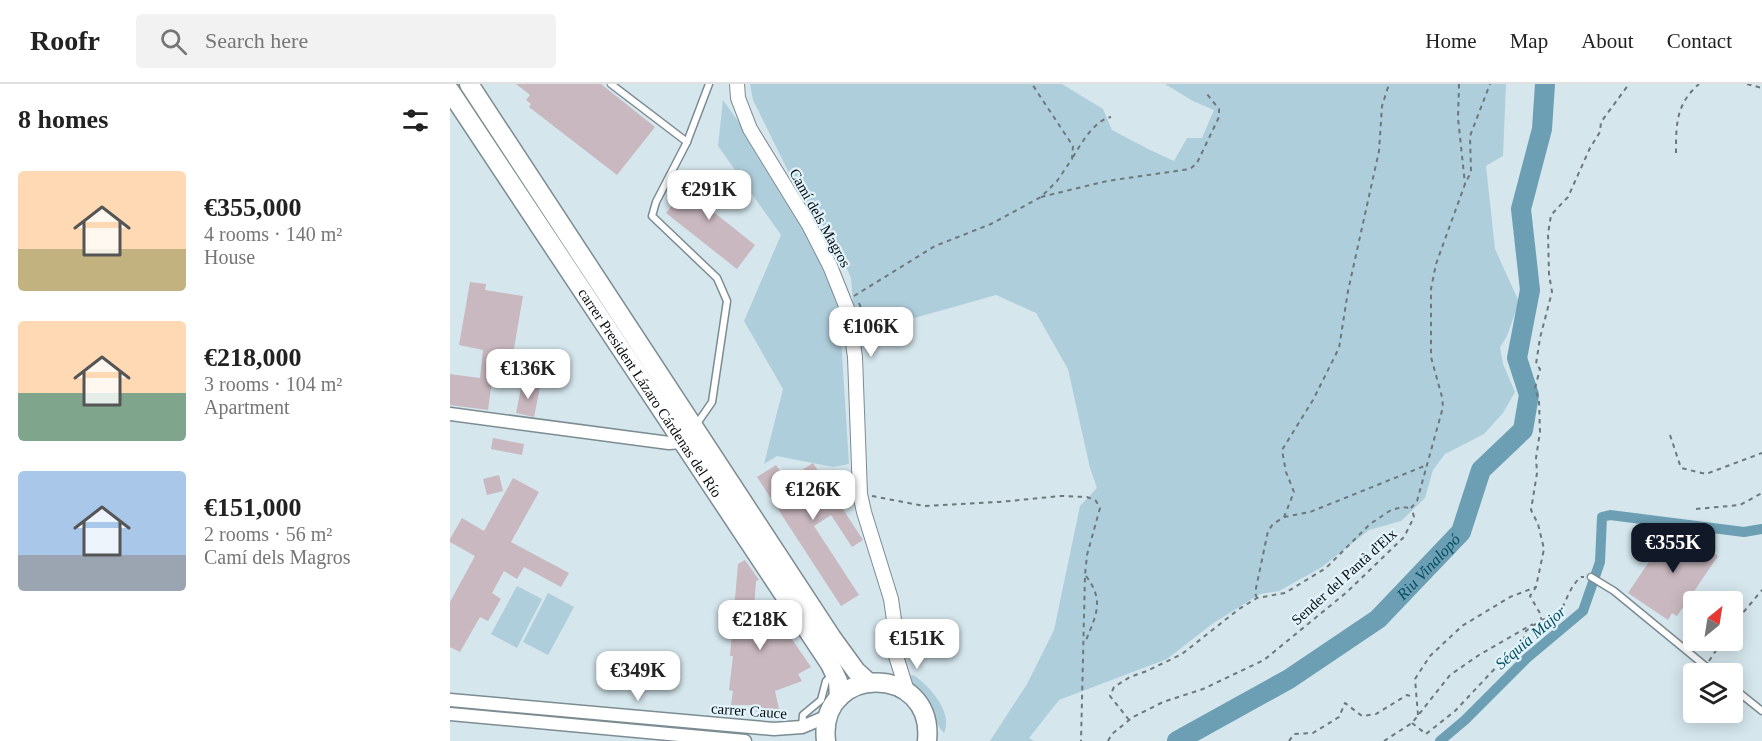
<!DOCTYPE html>
<html lang="en">
<head>
<meta charset="utf-8">
<style>
	body { margin:0; font-family:"Times New Roman",serif; background:#f2f2f2; color:#222; height:100vh; display:flex; flex-direction:column; font-size:22px; white-space:nowrap }
	* { box-sizing:border-box; margin:0 }
	p { font-size:20px; color:#767676 }
	.icon { flex:none; width:33px; height:33px; fill:none; stroke:currentColor; stroke-width:2; stroke-linecap:round; stroke-linejoin:round }
	.map { position:relative; flex:1; overflow:hidden }
	.details { display:flex; flex-direction:column; background:#fff; width:450px }
	.details>* { flex:none }
	.needle { width:39px; rotate:30deg }
	.buttons { position:absolute; left:1233px; top:507px; display:grid; gap:12px }
	.buttons a { display:grid; place-items:center; width:60px; height:60px; border-radius:6px; background:#fff; box-shadow:0 3px 15px #0003; font-size:30px }
	.price { position:absolute; translate:-50% -51px; padding:0 14px; border-radius:12px; background:#fff; color:#222; font-size:20px; line-height:39px; filter:drop-shadow(0 2px 3px #0008) }
	.price::after { content:''; position:absolute; left:50%; top:36px; width:18px; height:14px; margin-left:-9px; background:inherit; clip-path:polygon(0 0,100% 0,50% 100%) }
	.price.active { background:#111827; color:#fff }
	ul { padding:0; list-style:none }
	li { display:flex; align-items:center; gap:18px; height:150px; padding:0 18px }
	li span { display:grid; place-items:center; flex:none; width:168px; height:120px; border-radius:6px; color:#555 }
	li>.icon { margin-inline-start:auto }
	span .icon { width:72px; height:72px; fill:#fffc; stroke-width:1 }
	li b { font-size:26px }
	h2 { display:flex; justify-content:space-between; align-items:center; height:72px; padding:0 18px; font-size:26px }
	header { display:flex; align-items:center; gap:36px; box-sizing:border-box; height:84px; padding:0 30px; background:#fff; border-bottom:2px solid #e0e0e0 }
	header strong { font-size:28px }
	nav { display:flex; gap:33px; margin-inline-start:auto; font-size:21px }
	.search { width:420px; height:54px; background:#f2f2f2; display:flex; align-items:center; gap:15px; box-sizing:border-box; padding:0 21px; border-radius:6px; color:#767676; font-size:22px }
	main { display:flex; flex:1; min-height:0 }
	.map>svg:first-child { display:block }
</style>
</head>
<body>
<header>
<strong>Roofr</strong>
<div class="search"><svg class="icon" aria-label="search" viewBox="0 0 24 24"><circle cx="10" cy="10" r="6"/><path d="M15 15l6 6"/></svg>Search here</div>
<nav><a>Home</a><a>Map</a><a>About</a><a>Contact</a></nav>
</header>
<main>
<section class="details">
<h2>8 homes<svg class="icon" aria-label="filters" viewBox="0 0 24 24"><path d="M4 7h16M4 17h16"/><circle cx="9" cy="7" r="2"/><circle cx="15" cy="17" r="2"/></svg></h2>
<ul>
<li><span style="background:linear-gradient(#ffd9b3 65%,#c2b280 0)"><svg class="icon" aria-label="home" viewBox="0 0 24 24"><path d="M3 11l9-7 9 7M6 9v11h12V9"/></svg></span><div><b>€355,000</b><p>4 rooms · 140 m²</p><p>House</p></div></li>
<li><span style="background:linear-gradient(#ffd9b3 60%,#7fa58c 0)"><svg class="icon" aria-label="home" viewBox="0 0 24 24"><path d="M3 11l9-7 9 7M6 9v11h12V9"/></svg></span><div><b>€218,000</b><p>3 rooms · 104 m²</p><p>Apartment</p></div></li>
<li><span style="background:linear-gradient(#a9c7e8 70%,#9aa5b1 0)"><svg class="icon" aria-label="home" viewBox="0 0 24 24"><path d="M3 11l9-7 9 7M6 9v11h12V9"/></svg></span><div><b>€151,000</b><p>2 rooms · 56 m²</p><p>Camí dels Magros</p></div></li>
</ul>
</section>
<div class="map">
<svg width="1312" height="657" viewBox="0 0 1312 657">
	<rect width="100%" height="100%" fill="#d5e6ed"/>
	<g fill="#afcedb">
		<polygon points="300,0 612,0 653,25 662,46 700,66 724,77 737,54 752,54 764,26 743,17 715,0 1056,0 1053,72 1036,82 1045,165 1069,218 1057,252 1050,263 1053,280 1065,308 1053,329 1034,350 995,370 983,386 975,414 951,437 919,446 872,483 829,507 810,510 762,540 717,575 609,616 579,654 584,657 540,657 577,600 604,546 630,422 647,404 640,384 618,285 586,229 546,211 411,249 404,231 401,194 387,162 360,123 337,85 303,16"/>
		<polygon points="273,16 339,109 389,223 399,380 383,383 327,372 314,380 333,305 294,237 331,151 268,62"/>
		<polygon points="67,502 92,515 67,564 41,550"/>
		<polygon points="98,509 124,523 98,571 73,558"/>
		<path d="M463,591c16,10 41,38 31,58 -9,-9 -11,-23 -19,-33 -5,-8 -14,-14 -16,-24z"/>
	</g>
	<g fill="none" stroke-linecap="round" stroke-linejoin="round">
		<polyline stroke="#6c9fb3" stroke-width="10" points="990,657 1015,636 1077,574 1133,527 1150,478 1152,433 1160,431 1294,448 1312,445"/>
		<path stroke="#6c9fb3" stroke-width="20" id="s1" d="M727,657l112,-62 89,-60 83,-87 20,-62 42,-40 6,-35 -12,-37 13,-68 -9,-81 21,-80 3,-45"/>
	</g>
	<g fill="#c9b8bf">
		<polygon points="66,0 151,0 205,43 167,91 79,23 81,20 76,16 80,11"/>
		<polygon points="249,87 275,108 261,126 305,161 287,185 216,129"/>
		<polygon points="20,198 36,200 35,206 73,212 63,270 46,267 38,326 0,321 0,290 30,294 33,266 9,261"/>
		<polygon points="72,299 90,303 84,333 66,329"/>
		<polygon points="43,354 74,360 72,371 41,365"/>
		<polygon points="363,379 413,456 402,463 381,431 364,442 409,511 391,522 307,393 326,381 336,396"/>
		<polygon points="49,391 53,407 37,411 33,395"/>
		<polygon points="63,394 89,408 61,458 119,489 111,503 74,483 67,495 54,487 42,509 51,515 38,537 30,533 10,568 0,563 0,518 25,472 0,458 0,455 12,434 34,447"/>
		<polygon points="1223,442 1268,472 1227,532 1222,529 1218,536 1178,509"/>
		<polygon points="295,476 309,496 306,497 304,523 311,520 326,550 332,546 335,549 337,548 361,583 348,590 352,597 325,607 329,625 306,628 305,621 281,621 283,607 279,606 283,572 280,572 288,480"/>
	</g>
	<g fill="none" stroke-linecap="round" stroke-linejoin="round">
		<defs>
			<g id="service">
				<polyline points="161,0 237,58"/>
				<polyline points="246,341 262,318 277,217 267,194 202,132 206,118 237,58 259,0"/>
				<polyline points="1141,493 1164,507 1265,590"/>
				<polyline points="1282,603 1312,627"/>
				<polyline points="352,642 353,631 371,616 376,597 383,591"/>
			</g>
			<g id="minor">
				<polyline points="0,330 219,359 232,358"/>
				<polyline points="0,616 324,645 352,643 378,632"/>
				<polyline points="0,630 295,657"/>
			</g>
			<polyline id="tertiary" points="287,0 288,14 300,45 359,141 380,182 398,227 405,273 410,410 414,428 441,515 445,543 446,572 457,607"/>
			<g id="primary">
				<polyline points="19,0 382,554 406,587 418,598"/>
				<path id="s2" d="M0,7l380,573 8,17 1,17"/>
				<path d="M376,657c-9,-78 109,-78 101,0"/>
			</g>
		</defs>
		<use href="#service" stroke="#7c8c92" stroke-width="9"/>
		<use href="#minor" stroke="#7c8c92" stroke-width="15"/>
		<use href="#tertiary" stroke="#7c8c92" stroke-width="16"/>
		<use href="#primary" stroke="#7c8c92" stroke-width="21"/>
		<g stroke="#6c787c" stroke-width="2" stroke-dasharray="4.5 4.5" stroke-linecap="butt">
			<polyline points="1009,0 1008,34 1015,100"/>
			<polyline points="1297,0 1312,4"/>
			<path d="M1226,69c0,-29 0,-49 23,-69"/>
			<path d="M623,73c9,-15 21,-36 38,-40"/>
			<polyline points="591,113 657,97 740,85 747,79 769,33 769,25 757,10"/>
			<polyline points="404,212 485,162 541,140 591,113 607,97 622,75 623,62 582,0"/>
			<polyline points="409,219 415,234 411,240"/>
			<polyline points="1220,351 1231,384 1256,390 1312,369"/>
			<polyline points="422,412 474,422 549,418 611,412 637,413 646,417 650,424 637,471 635,491 631,657"/>
			<polyline points="961,424 967,417 993,323 992,313 981,273 981,205 986,180 1015,100 1021,88 1020,52 1040,0"/>
			<polyline points="1246,425 1290,421 1312,409"/>
			<polyline points="834,433 860,428 977,381"/>
			<path d="M636,492c18,24 11,38 0,64"/>
			<polyline points="807,514 805,509 818,447 823,440 834,433 844,408 836,388 832,366 863,316 889,264 898,207 929,67 932,22 939,0"/>
			<path d="M1091,536l17,-4c8,-13 11,-29 23,-39h3"/>
			<polyline points="1282,542 1312,506"/>
			<polyline points="1259,577 1273,556"/>
			<polyline points="968,631 965,595 980,572 1012,542 1060,513 1086,503"/>
			<polyline points="679,636 660,612 664,603 680,593 697,587 732,570 789,525 807,514 835,509 876,484 920,440 941,426 952,423 961,424"/>
			<polyline points="962,639 976,650 1005,627 1051,578 1073,558 1076,547 1091,536 1091,531 1080,512 1086,503 1094,465 1088,440 1081,426 1087,389 1086,374 1090,348 1089,317 1085,304 1090,285 1086,280 1090,254 1102,208 1099,190 1098,150 1101,131 1118,113 1140,64 1150,48 1151,38 1179,0"/>
			<polyline points="658,657 662,650 683,633 713,618 753,605 814,576 897,508 954,453 964,433 962,425"/>
			<polyline points="839,657 844,650 863,649 889,633 895,619 912,632 926,630 957,611 964,613"/>
			<polyline points="934,657 962,639 1000,591 1029,571 1083,540"/>
		</g>
		<use href="#service" stroke="#fff" stroke-width="6"/>
		<use href="#minor" stroke="#fff" stroke-width="12"/>
		<use href="#tertiary" stroke="#fff" stroke-width="14"/>
		<use href="#primary" stroke="#fff" stroke-width="18"/>
	</g>
	<g text-anchor="middle" stroke-width="4.5" stroke-linejoin="round" paint-order="stroke">
		<g font-size="15" fill="#070d0f" stroke="#e2f3fb">
			<text transform="translate(370 134) rotate(61)" y="5">Camí dels Magros</text>
			<text dy="5" stroke="none"><textPath href="#s2" startOffset="362">carrer President Lázaro Cárdenas del Río</textPath></text>
			<text transform="translate(894 493) rotate(-42)" y="5">Sender del Pantà d'Elx</text>
			<text transform="translate(299 627) rotate(4)" y="5">carrer Cauce</text>
		</g>
		<g font-size="16" font-style="italic" fill="#044e64" stroke="#e2f3fb">
			<text dy="6" stroke="none"><textPath href="#s1" startOffset="308">Riu Vinalopó</textPath></text>
			<text transform="translate(1080 553) rotate(-41)" y="6">Séquia Major</text>
		</g>
	</g>
</svg>
<div class="buttons">
<a><svg class="needle" viewBox="-14 -14 28 28"><path d="M0-13l5 13h-10z" fill="#e53935"/><path d="M0 13l5-13h-10z" fill="#767676"/></svg></a>
<a><svg class="icon" aria-label="layers" viewBox="0 0 24 24"><path d="M12 4l9 5-9 5-9-5zM3 14l9 5 9-5"/></svg></a>
</div>
<b class="price" style="left:259px;top:137px">€291K</b>
<b class="price" style="left:421px;top:274px">€106K</b>
<b class="price" style="left:78px;top:316px">€136K</b>
<b class="price" style="left:363px;top:437px">€126K</b>
<b class="price active" style="left:1223px;top:490px">€355K</b>
<b class="price" style="left:310px;top:567px">€218K</b>
<b class="price" style="left:467px;top:586px">€151K</b>
<b class="price" style="left:188px;top:618px">€349K</b>
</div>
</main>
</body>
</html>
